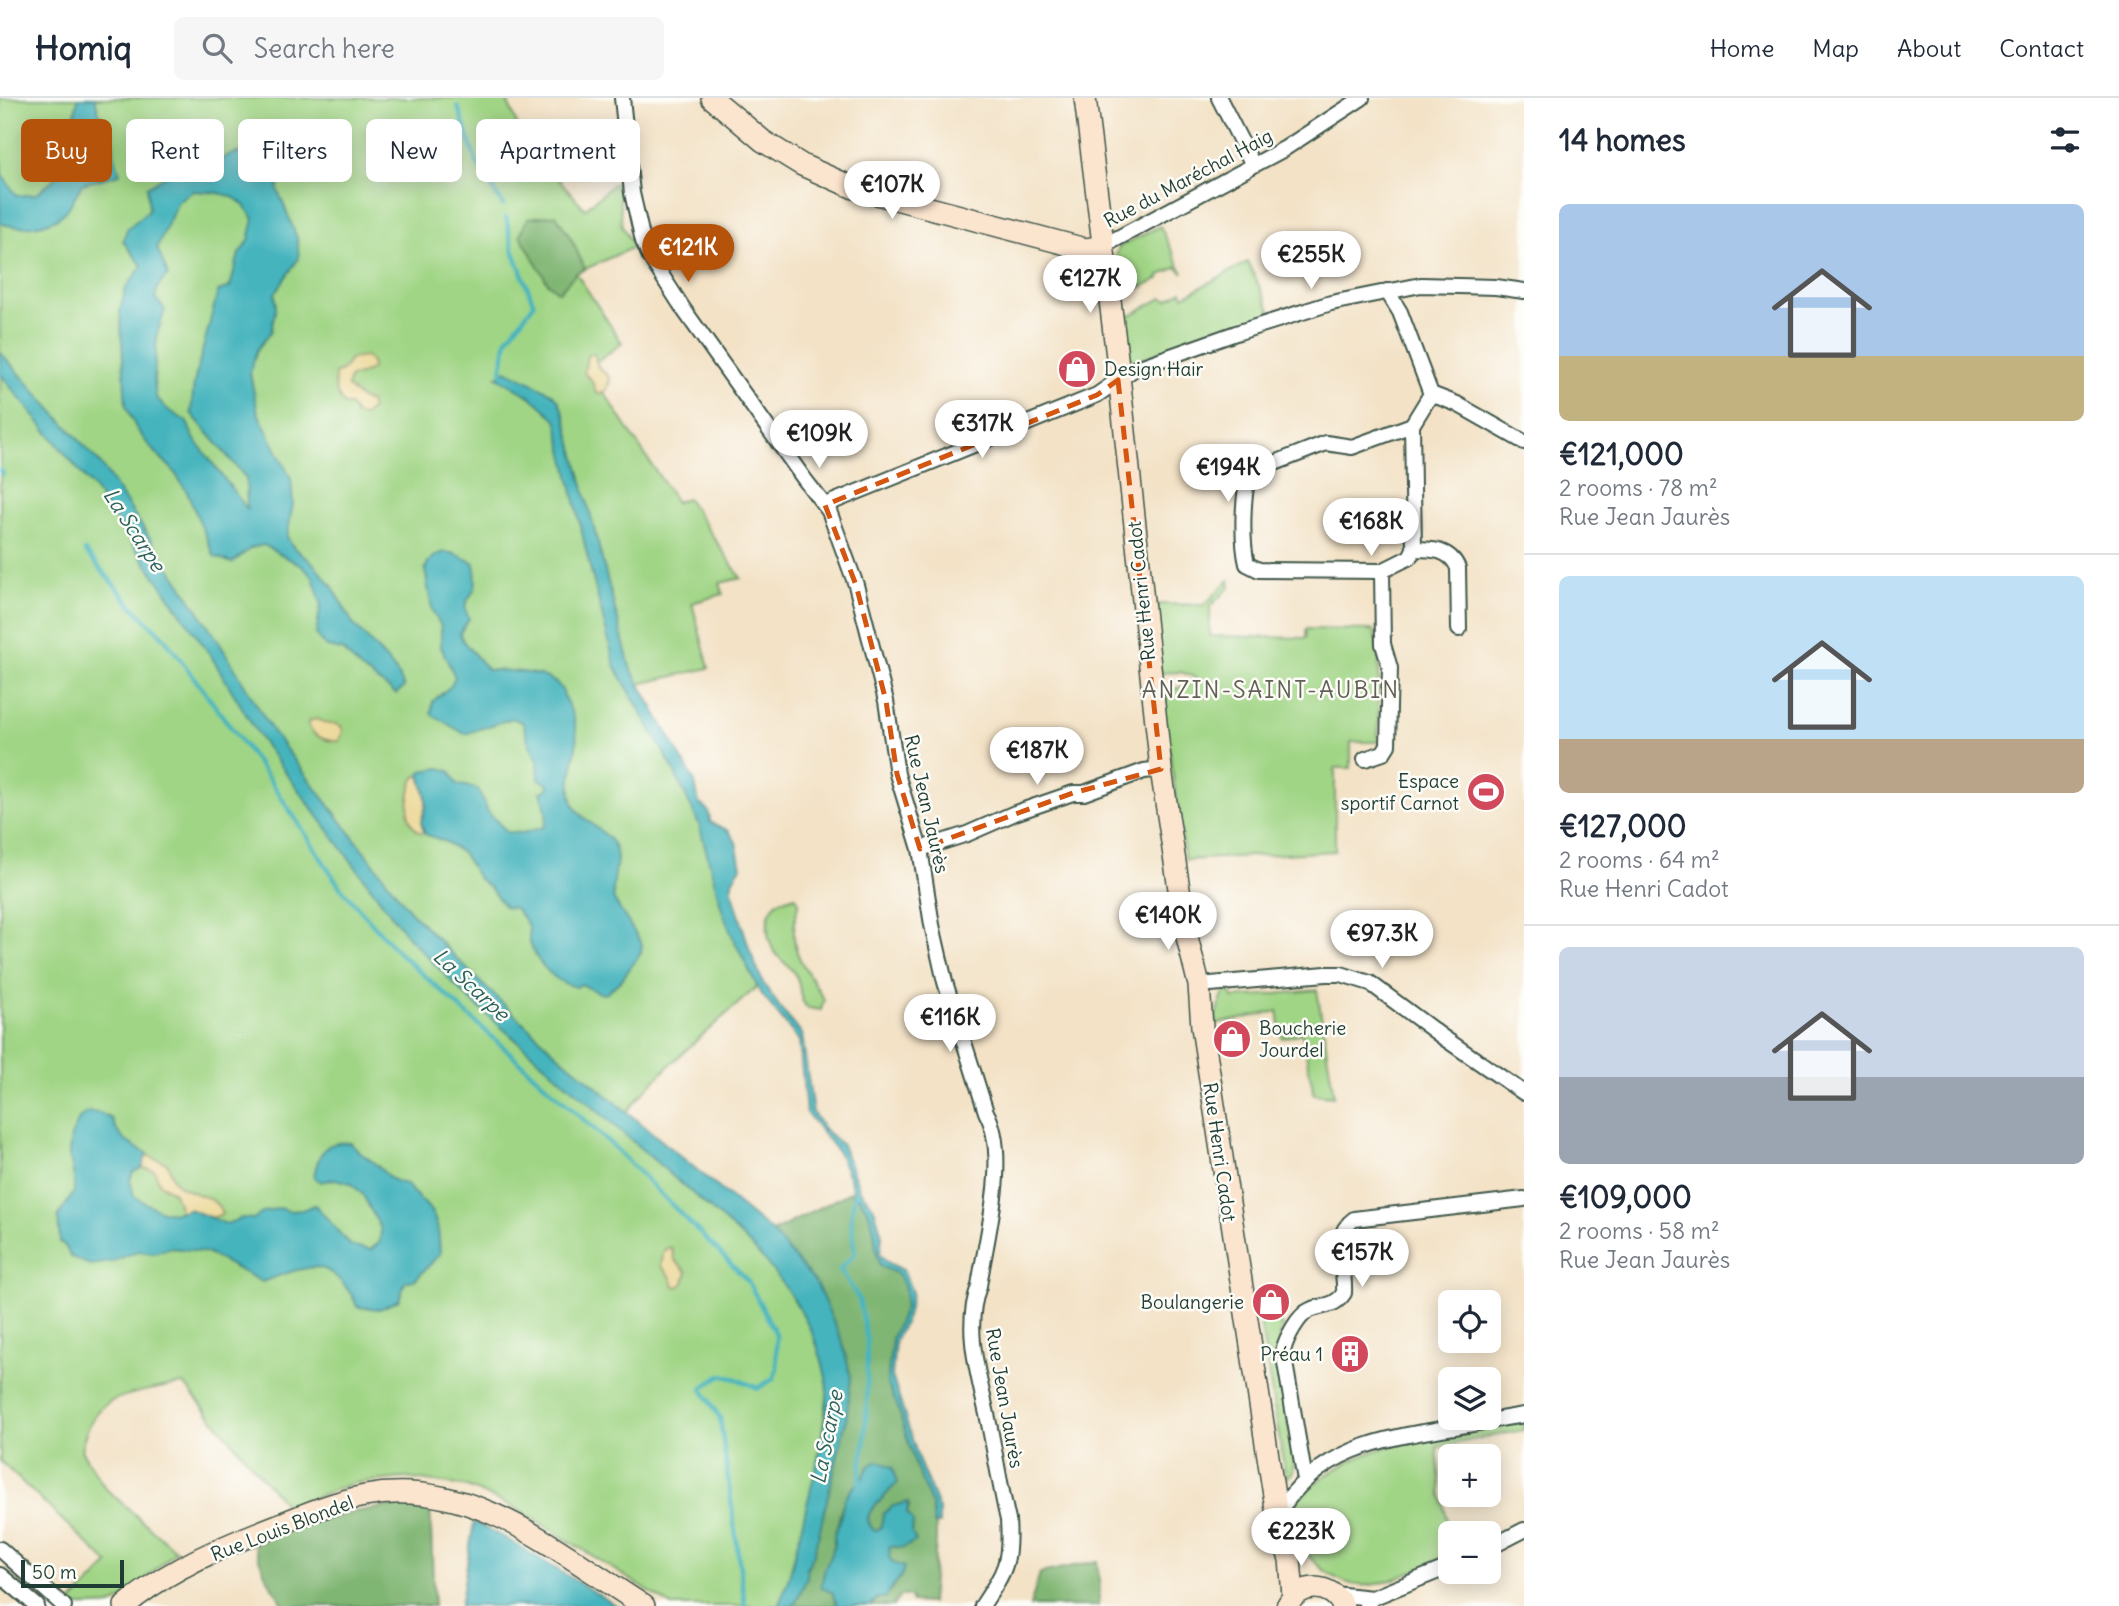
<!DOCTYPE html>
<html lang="en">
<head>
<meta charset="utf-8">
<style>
	body { margin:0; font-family:Delius,sans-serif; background:#f6f6f7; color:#1f2937; height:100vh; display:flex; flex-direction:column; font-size:26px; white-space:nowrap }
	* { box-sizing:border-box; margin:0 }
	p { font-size:23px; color:#747a83 }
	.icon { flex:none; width:38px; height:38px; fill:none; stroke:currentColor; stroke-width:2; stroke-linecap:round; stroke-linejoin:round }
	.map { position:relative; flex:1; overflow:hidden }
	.sheet { display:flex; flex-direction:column; background:#fff; width:595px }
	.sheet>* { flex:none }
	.banner { position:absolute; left:21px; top:21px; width:665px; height:63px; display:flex; gap:14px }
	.fabs { position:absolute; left:1438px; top:1192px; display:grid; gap:14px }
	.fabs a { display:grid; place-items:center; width:63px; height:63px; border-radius:10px; background:#fff; box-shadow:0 4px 18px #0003; font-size:35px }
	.scale { position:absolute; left:21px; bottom:18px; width:103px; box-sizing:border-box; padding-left:7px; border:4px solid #1f3d34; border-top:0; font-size:19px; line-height:24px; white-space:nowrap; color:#1f3d34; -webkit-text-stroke:5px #fdfcf7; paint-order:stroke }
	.price { position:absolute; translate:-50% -60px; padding:0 16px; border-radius:24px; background:#fff; color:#222; font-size:23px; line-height:46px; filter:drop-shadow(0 2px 4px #0008) }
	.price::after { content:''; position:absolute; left:50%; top:42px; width:21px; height:16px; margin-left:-10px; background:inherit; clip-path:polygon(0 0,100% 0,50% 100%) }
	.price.active { background:#b45309; color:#fff }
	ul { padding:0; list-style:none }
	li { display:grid; align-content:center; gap:14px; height:371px; padding:0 35px }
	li+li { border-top:2px solid #e0e1e3 }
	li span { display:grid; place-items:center; height:217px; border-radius:10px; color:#555 }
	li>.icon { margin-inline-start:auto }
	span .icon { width:126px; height:126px; fill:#fffc; stroke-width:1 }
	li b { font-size:30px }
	h2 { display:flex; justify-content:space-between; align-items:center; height:84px; padding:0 35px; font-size:30px }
	.pill { padding:0 24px; border-radius:10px; background:#fff; box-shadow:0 4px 18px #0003; font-size:24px; line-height:63px }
	.pill.active { background:#b45309; color:#fff }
	header { display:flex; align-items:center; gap:42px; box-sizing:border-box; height:98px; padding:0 35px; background:#fff; border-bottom:2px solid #e0e1e3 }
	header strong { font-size:33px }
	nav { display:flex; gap:38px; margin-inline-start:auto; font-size:24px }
	.search { width:490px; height:63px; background:#f6f6f7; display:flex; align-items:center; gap:18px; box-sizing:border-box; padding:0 24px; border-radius:10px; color:#747a83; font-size:26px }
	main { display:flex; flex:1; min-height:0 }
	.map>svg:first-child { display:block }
</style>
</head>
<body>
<header>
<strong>Homiq</strong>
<div class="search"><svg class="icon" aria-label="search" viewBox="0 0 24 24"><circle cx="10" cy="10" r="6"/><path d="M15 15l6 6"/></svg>Search here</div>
<nav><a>Home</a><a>Map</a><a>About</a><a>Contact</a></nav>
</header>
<main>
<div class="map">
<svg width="1524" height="1508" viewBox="0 0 1524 1508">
	<rect width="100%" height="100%" fill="#fdfcf7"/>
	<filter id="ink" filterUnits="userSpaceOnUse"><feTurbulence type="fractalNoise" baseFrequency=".0143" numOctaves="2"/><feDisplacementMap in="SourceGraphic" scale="14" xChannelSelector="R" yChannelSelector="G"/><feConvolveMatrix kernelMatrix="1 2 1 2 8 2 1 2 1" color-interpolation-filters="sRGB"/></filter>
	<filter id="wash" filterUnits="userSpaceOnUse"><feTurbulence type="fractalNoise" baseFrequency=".00686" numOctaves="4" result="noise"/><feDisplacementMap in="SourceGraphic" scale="28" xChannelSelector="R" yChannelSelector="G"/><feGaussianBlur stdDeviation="1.57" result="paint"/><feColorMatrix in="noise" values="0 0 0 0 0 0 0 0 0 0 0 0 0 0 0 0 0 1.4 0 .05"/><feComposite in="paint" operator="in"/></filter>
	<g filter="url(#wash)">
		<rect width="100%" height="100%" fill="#f3e2c6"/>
		<g fill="#a1d586" stroke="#60895d" stroke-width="2">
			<path d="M0,0h506l17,41 62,70 27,-24 6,-2 4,43 12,21 -58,26 46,70 -34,25 88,134 11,-4 54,80 -21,5 3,11 -31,9 17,65 -70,16 85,196 36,104c-47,43 -99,83 -138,134l170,155 47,117 -53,216h-114l-154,-97 -53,-23 -60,-8 -51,5 -67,24 -103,-123c-17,2 -62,10 -76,19 -15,9 -24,31 -27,47l24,38 71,63c-15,12 -50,50 -65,54 -10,1 -24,1 -34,1l-5,-4 37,-38 -109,-103z"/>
			<polygon points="1160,128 1183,175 1177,169 1159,178 1160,180 1128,196 1120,196 1116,158 1119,149"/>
			<polygon points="1248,164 1272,216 1136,263 1127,258 1123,221 1162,200 1168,202 1182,193 1184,198"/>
			<path d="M1229,482l1,7 -20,19v30l96,2v-9l68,1 5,31 -1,81h-27v26h-16v83l-150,9 -24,-169c14,-2 25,-3 36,-13l-16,-6 -22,1 -6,-69 51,1z"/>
			<path d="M795,798l4,6c-14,51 3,57 25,98l-3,10 -13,-2c-10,-9 -6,-18 -11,-30 -4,-10 -16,-17 -22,-25 -9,-14 -12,-41 4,-52 4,-2 12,-3 16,-5z"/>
			<polygon points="1317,892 1334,998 1314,996 1302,935 1282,940 1278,913 1217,926 1215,919 1224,894 1231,894 1233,900"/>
			<polygon points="1262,1210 1282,1227 1277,1252 1294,1364 1293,1374 1286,1381 1260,1224"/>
			<path d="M1524,1324v8l-87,17 4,47 10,41v19c-26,11 -54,28 -82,31 -31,4 -61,-25 -75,-49l9,-1 -1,-7 -9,1c0,-5 -1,-12 0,-16 2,-15 15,-25 26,-33 59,-43 135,-47 205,-58z"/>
		</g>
		<g fill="#80b673" stroke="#507a54" stroke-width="2">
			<polygon points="556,117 572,142 585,171 576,175 559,194 548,185 520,137 528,120"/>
			<path d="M856,1091l15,21 9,44 5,9 18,16 5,26 -14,32 -5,42 47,131v31l-5,62 -19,-1 -3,-6h-9l-7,10h-23l9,-8h6l16,-22 3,-9 -11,-4 -5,-7 2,-10 13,2 9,-15 1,-12 -6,-8 2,-7 -34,25c-18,-17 5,-29 15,-43l-27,-10 -12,12 -9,16 -8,32v9l-9,21 -4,19 12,6 4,13h-51l18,-54 30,-200 -71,-115z"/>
			<path d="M430,1405l4,103h-150l-19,-32 -11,-29c63,-28 108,-38 176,-42z"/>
			<polygon points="1097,1463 1100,1491 1098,1508 1030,1508 1040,1475"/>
		</g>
		<g fill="#eeda9e" stroke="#868c69" stroke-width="2">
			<polygon points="594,255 598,269 610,280 607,292 600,296 596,295 592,283 584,275 587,258"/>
			<path d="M366,258l5,6 1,7 -12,6 -10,2 -3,10 16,13 7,2 2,7 -8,7 -8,-1 -6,-10h-6c-8,-10 -11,-19 -9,-31l8,-4 7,-11z"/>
			<path d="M317,621l11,5h8l5,2 2,5 -4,10c-11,1 -31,-5 -31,-20z"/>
			<path d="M416,678l5,1c1,8 5,16 5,24 0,11 -6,18 -2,30l-3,2c-5,-3 -9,-7 -11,-13 -4,-8 0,-37 6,-44z"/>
			<path d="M146,1057l21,8c4,6 4,15 9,20 14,14 41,10 46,31l-10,4 -23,-9 -8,3 -7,-19 -14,-9 -6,-14 -12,-2z"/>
			<polygon points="671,1149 675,1162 687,1174 684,1185 677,1189 674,1188 671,1179 661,1168 664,1152"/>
		</g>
		<g fill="#44b4bd" stroke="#327878" stroke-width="2" fill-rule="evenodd">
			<path d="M78,0h17l4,15 13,17 2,23 6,21 -38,10c-5,9 -11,21 -18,29 -14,14 -46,17 -64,10v-78l2,30 15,21 19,-2 31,-26 4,-12 -1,-17z"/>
			<path d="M249,52l-1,10 2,8 11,1 10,-6 8,13 -1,14 19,48 2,20 -24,35 1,14 -5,24 -14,19 -7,23 8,40 33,66 2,25 -6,33 7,11 19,15 20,24 20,37 34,36 11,14 6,13 -8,7 -36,-26 -18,-18 -15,-3 -6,-5 -5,-8 5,-31 -8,-26 -11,-11 -38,-21 -13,3 -19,15 -18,-7 -27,-64 -14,-22 -23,-23 -14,-19 -10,-22 -6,-96 6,-22 16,-22 -19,-25 4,-12 22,-19 -2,-23 24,-15 30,-12 17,1 11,-6zM193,93c30,2 44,0 61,28l-5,21 -10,14 -9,33 -12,4 -24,92 -3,30 55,65 1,31 -54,-72 -6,-15 -20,-13 -11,-12 -2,-16 3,-47 8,-24 -10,-12 3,-12 10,-11 -11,-27 21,-47z"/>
			<path d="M0,254l100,111 119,179 54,90 138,180 69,70 77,72 215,178 44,51 26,57 9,38 -5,43 -32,133 -7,14v10l-13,28h-16c12,-26 17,-54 24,-81 9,-39 30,-108 24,-147 -10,-56 -47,-105 -87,-144l-270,-235 -62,-63 -145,-195 -51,-85 -118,-168 -93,-114z"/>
			<path d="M506,272l44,22 8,7 7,17 65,251 65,115 4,22c9,4 11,9 11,18l19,9 7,11 5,25 -9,14v9l17,58 14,35 21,30 18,21 11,79 11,16 18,16 18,45 14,18 8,27 -2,19 7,8 16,8 9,22 -5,25 -12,24 -3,35 28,88 19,46v14h-5l-2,-19 -16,-38 -19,-62 -10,-22 5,-45 13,-31v-19l-7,-14 -18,-8c-9,-28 0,-44 -22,-69l-6,-1 1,-6 -3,-11 -11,-25 -33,-42 -7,-71 -39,-49 -28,-56 -10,-26 -23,-86 -27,-57 -57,-101 -26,-103 -33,-144 -25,-22 -34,-20 6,-2z"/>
			<path d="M445,454l10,2 19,9c1,7 3,16 1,24 -5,15 -15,13 -6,32l-9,14 3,8 25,29c20,1 58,0 72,17 3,3 4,10 6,14 9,15 12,29 10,46 -2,18 -8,35 -4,53 4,18 30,28 40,42 12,17 -3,39 2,58l28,44 -1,9 -19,26 -16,15 -7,-1 -18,-9 -4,3c-21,-3 -41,-24 -47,-44 -2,-5 0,-11 -2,-17 -3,-6 -8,-12 -13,-18l-10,-1 -15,-19 -12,-10 -15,-24 -17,-12 -21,-8 -4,-12 5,-17v-9l-6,-22 2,-3 18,-3 10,3 7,13 21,5 10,23 19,20 15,1 22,-6c5,-13 1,-21 -3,-35l7,-3 1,-4 -10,-6 -1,-19 -9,-17 -6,-20 -10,-5 -48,16 -34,-20 2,-13 18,-15 4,-9 -14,-30v-21l-9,-16 -7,-40 3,-8 8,-7z"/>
			<path d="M89,1014l11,1 12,6c6,19 16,25 35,34l-5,15 -9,4 -3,8 4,16c19,12 33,22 55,13l37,15 16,-6 11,1 11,-7 16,-4 9,3 13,-1 13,-5 35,40 20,5 10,-8 1,-13 -18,-34 -12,-12 -16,-4 -15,3 -6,-5c4,-23 10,-38 37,-34 7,10 13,12 22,19 15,11 13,19 34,22 5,10 12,13 19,21 13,14 13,31 14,49l-24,25 -11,3 -6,18 -19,9 -23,-2c-4,-14 -21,-35 -36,-39 -13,-4 -46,9 -59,14l-55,-29 -17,-3 -20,-2 -16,5 -16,-2 -27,11 -21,3 -19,-8 -6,-11 -5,-4 -2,-25 16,-25v-15l-5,-23 2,-18 9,-19z"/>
			<path d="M878,1363l14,6 5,17c-6,4 -8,8 -13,13 -10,10 -25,20 -9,34l6,-4 2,-13 10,-8 15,-4 -1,11 6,8 -1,12 4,8 -13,7 -13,-2 -1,11 4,6 11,4 -3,9 -16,22h-7l-8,8h-33l-4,-13 -12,-6 4,-19 9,-21v-13l5,-10 5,-24 7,-10 12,-12 6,-12z"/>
			<polygon points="474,1424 507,1441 617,1508 460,1508"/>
		</g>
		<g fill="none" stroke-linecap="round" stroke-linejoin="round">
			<g stroke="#44b4bd" stroke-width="4.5">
				<polyline points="458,9 476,63 503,107"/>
				<polyline points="506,119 513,152 534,206 507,241 501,275 507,279"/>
				<polyline points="0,372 3,376"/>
				<polyline points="85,453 134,510 166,542 270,682 340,789 395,851 615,1050 748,1183 776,1236 777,1271 773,1281 758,1290 737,1281 720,1277 702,1291 720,1320 745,1508"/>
				<polyline points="855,1095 851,1122 855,1156 840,1171 859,1201 867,1242 867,1299 865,1341 858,1391"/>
			</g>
		</g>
	</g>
	<g filter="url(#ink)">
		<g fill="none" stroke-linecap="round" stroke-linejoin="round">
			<defs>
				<g id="street">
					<path d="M622,0l10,95 11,48 7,16 34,53 121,170 24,31 27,74 30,116 11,73 23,75 12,76 13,57 41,130c24,43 0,126 -7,174 -16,43 0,90 9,133 7,33 12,67 20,101 3,43 -3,51 -26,86"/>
					<polyline points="1219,0 1253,67"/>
					<polyline points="1103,148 1284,51 1362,0"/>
					<polyline points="1387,193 1400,214 1431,296 1457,306 1524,344"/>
					<polyline points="825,407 1097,297 1134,271 1236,235 1331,205 1421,187 1496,189 1524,193"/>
					<path d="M1414,451c18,0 36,0 44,19l1,61"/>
					<path d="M1382,473l-123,-1 -12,-6c-5,-20 -6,-77 5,-92l74,-29 26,4 60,-22"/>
					<polyline points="1365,661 1383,655 1388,647 1390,570 1383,546 1382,473 1410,459 1414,451 1412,327 1431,296"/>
					<polyline points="920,751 967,736 1015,715 1073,695 1084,695 1144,673 1161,671"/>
					<polyline points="1199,887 1326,876 1341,876 1370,885 1444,940 1524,995"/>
					<path d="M1305,1382l-22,-129c3,-12 15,-36 27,-41 15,-6 25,-3 34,-17 2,-26 -14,-57 10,-74l170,-20"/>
					<path d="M1277,1417c42,-69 109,-77 183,-89 21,-3 43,-8 64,-11"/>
					<polyline points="1489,1450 1524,1432"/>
					<polyline points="0,1451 64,1508"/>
					<polyline points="0,1477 37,1508"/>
					<polyline points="1334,1496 1372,1500"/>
					<polyline points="1366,1508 1372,1500 1451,1468"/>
				</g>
				<g id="secondary">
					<polyline points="712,0 763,43 802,67 854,90 1085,151 1103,148"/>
					<polyline points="1085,0 1117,259 1161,671 1185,831 1199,887 1202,929 1279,1430 1290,1461 1293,1498"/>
					<path d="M125,1508c37,-33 98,-60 145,-78 31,-12 62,-26 95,-32 108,-20 193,56 279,110"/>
					<path d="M1287,1508c13,-24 43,-24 56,0"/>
				</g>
			</defs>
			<use href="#street" stroke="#3f564a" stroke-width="18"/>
			<use href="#secondary" stroke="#3f564a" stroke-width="24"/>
			<use href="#street" stroke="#fff" stroke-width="14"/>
			<use href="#secondary" stroke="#fce5cf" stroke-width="21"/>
		</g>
	</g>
	<path fill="none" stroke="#d45610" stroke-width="5" stroke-dasharray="14 9" stroke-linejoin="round" d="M1118,282l43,389 -88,24 -153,56 -23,-75 -11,-73 -30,-116 -31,-80 272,-110z"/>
	<defs>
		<symbol id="shop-disc" viewBox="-11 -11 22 22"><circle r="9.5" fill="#d1495b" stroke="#fdfcf7"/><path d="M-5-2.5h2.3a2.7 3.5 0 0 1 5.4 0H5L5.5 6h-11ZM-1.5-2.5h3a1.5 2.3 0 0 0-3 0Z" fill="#fff"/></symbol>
		<symbol id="stadium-disc" viewBox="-11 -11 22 22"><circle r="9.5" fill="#d1495b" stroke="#fdfcf7"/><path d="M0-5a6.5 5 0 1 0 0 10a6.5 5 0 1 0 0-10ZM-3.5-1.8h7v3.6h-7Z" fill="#fff"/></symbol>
		<symbol id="building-disc" viewBox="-11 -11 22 22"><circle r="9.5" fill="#d1495b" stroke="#fdfcf7"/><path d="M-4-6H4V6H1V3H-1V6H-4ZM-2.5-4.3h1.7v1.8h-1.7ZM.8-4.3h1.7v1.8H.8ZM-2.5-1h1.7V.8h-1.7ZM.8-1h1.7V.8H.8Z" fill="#fff"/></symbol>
	</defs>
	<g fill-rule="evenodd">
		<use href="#shop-disc" x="1055" y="249" width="44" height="44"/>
		<use href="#stadium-disc" x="1464" y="672" width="44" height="44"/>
		<use href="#shop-disc" x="1210" y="919" width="44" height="44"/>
		<use href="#shop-disc" x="1249" y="1182" width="44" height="44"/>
		<use href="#building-disc" x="1328" y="1234" width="44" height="44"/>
	</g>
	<g text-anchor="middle" stroke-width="5" stroke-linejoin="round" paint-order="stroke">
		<g font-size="19" fill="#1f3d34" stroke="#fdfcf7">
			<text transform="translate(1188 80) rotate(-28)" y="7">Rue du Maréchal Haig</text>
			<text transform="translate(1141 493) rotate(-96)" y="7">Rue Henri Cadot</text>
			<text transform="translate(927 706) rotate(77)" y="7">Rue Jean Jaurès</text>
			<text transform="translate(1220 1054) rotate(82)" y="7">Rue Henri Cadot</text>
			<text transform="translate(1005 1300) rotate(80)" y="7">Rue Jean Jaurès</text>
			<text transform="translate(282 1430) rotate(-21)" y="7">Rue Louis Blondel</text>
		</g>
		<g font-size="19" fill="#1f3d34" stroke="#fdfcf7" text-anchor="end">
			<text x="1104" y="278" text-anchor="start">Design Hair</text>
			<text x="1459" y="690">Espace<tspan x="1459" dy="22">sportif Carnot</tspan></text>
			<text x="1259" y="937" text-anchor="start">Boucherie<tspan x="1259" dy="22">Jourdel</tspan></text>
			<text x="1244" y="1211">Boulangerie</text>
			<text x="1323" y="1263">Préau 1</text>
		</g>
		<g font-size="21" font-style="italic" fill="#2a615d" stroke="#fdfcf7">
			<text transform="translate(134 432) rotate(57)" y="7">La Scarpe</text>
			<text transform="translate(471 887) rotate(43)" y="7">La Scarpe</text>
			<text transform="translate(827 1339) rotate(-79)" y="7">La Scarpe</text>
		</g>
		<g font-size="23" letter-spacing="2" fill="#626157" stroke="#fdfcf7">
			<text x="1271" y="600">ANZIN-SAINT-AUBIN</text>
		</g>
	</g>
</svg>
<div class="fabs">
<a><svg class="icon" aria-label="locate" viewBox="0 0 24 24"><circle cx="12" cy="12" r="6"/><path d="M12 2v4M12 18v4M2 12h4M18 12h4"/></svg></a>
<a><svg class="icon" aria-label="layers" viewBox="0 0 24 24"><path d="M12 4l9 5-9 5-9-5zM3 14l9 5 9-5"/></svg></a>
<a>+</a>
<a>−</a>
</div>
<div class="scale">50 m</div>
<b class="price" style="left:892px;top:123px">€107K</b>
<b class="price active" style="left:688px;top:186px">€121K</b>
<b class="price" style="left:1311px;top:193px">€255K</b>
<b class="price" style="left:1090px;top:217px">€127K</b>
<b class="price" style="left:982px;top:362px">€317K</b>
<b class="price" style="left:819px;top:372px">€109K</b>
<b class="price" style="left:1228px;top:406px">€194K</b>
<b class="price" style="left:1371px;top:460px">€168K</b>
<b class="price" style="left:1037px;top:689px">€187K</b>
<b class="price" style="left:1168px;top:854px">€140K</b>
<b class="price" style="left:1382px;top:872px">€97.3K</b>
<b class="price" style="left:950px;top:956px">€116K</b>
<b class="price" style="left:1362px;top:1191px">€157K</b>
<b class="price" style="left:1301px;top:1470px">€223K</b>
<div class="banner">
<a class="pill active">Buy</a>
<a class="pill">Rent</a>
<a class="pill">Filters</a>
<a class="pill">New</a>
<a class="pill">Apartment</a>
</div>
</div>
<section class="sheet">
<h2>14 homes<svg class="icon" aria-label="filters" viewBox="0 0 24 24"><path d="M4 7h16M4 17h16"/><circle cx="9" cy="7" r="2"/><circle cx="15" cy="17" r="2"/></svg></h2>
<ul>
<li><span style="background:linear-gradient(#a9c7e8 70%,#c2b280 0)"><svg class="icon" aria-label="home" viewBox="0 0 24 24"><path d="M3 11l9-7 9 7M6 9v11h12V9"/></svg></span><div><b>€121,000</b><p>2 rooms · 78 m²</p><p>Rue Jean Jaurès</p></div></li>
<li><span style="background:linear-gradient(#bfe0f5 75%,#b9a48a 0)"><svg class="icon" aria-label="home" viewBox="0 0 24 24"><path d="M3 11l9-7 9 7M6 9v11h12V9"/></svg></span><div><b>€127,000</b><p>2 rooms · 64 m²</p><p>Rue Henri Cadot</p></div></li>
<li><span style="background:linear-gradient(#c9d6e8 60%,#9aa5b1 0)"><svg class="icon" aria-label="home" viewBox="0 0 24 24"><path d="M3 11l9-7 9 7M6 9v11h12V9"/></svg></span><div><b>€109,000</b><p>2 rooms · 58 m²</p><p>Rue Jean Jaurès</p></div></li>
</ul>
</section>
</main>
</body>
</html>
